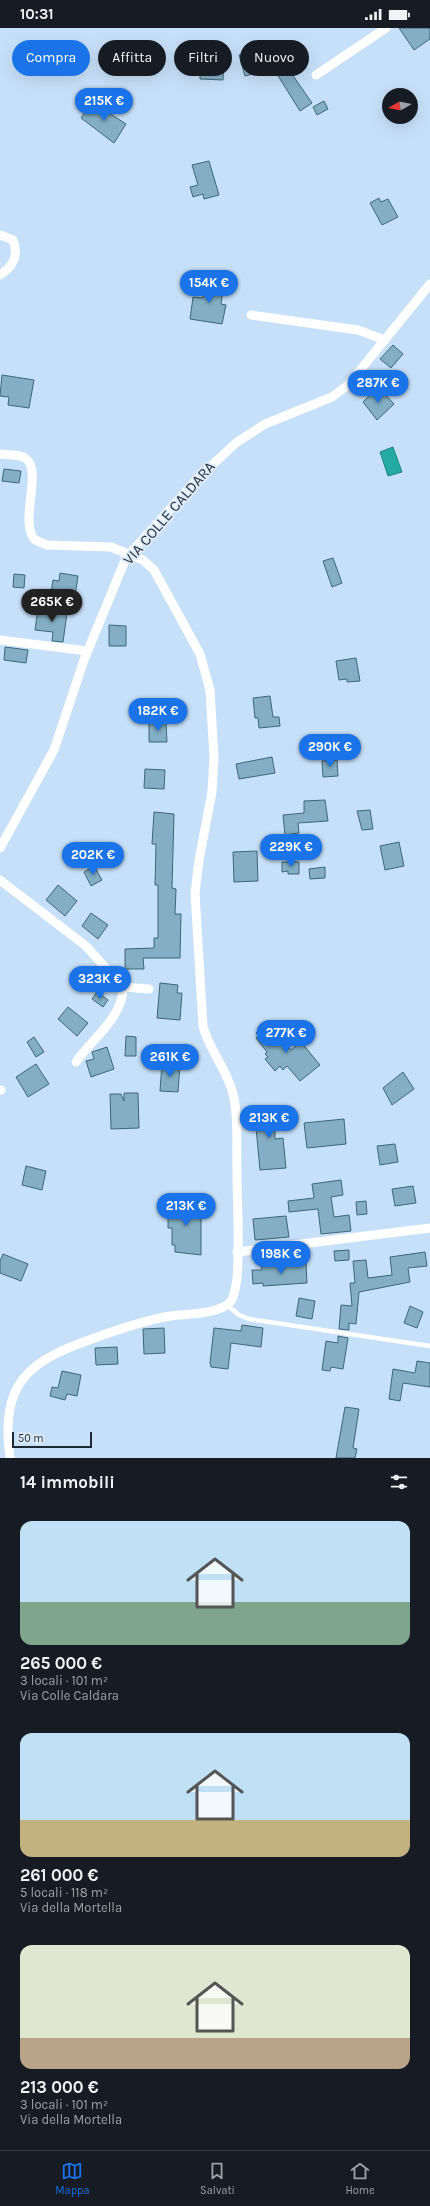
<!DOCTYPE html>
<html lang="it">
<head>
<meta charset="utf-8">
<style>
	body { margin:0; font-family:Karla,sans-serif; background:#20242c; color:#f1f3f6; height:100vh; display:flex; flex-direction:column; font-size:15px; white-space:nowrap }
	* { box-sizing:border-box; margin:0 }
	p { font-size:13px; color:#9ea1a6 }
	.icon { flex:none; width:22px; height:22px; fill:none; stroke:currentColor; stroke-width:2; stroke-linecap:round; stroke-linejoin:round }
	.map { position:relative; height:1430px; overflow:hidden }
	.details { display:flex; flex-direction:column; background:#171b24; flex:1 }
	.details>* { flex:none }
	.hud { position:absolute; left:12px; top:12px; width:406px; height:36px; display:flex; gap:8px }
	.needle { width:26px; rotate:261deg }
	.fabs { position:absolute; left:382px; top:60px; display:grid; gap:8px }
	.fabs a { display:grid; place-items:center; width:36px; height:36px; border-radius:50%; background:#171b24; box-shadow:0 4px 16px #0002; font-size:20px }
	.scale { position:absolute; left:12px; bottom:10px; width:80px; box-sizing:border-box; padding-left:4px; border:2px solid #1d2935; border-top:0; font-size:11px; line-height:14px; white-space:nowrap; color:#1d2935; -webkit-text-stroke:3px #dfebf8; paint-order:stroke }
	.price { position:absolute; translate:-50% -34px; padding:0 9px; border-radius:14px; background:#1a73e8; color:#fff; font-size:13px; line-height:26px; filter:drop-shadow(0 1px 2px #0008) }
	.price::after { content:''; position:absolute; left:50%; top:24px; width:12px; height:9px; margin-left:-6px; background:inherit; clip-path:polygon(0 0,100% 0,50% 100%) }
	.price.on { background:#222; color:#fff }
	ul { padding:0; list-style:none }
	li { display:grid; align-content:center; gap:8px; height:212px; padding:0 20px }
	li span { display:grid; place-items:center; height:124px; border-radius:12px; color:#555 }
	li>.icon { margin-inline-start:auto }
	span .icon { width:72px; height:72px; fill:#fffc; stroke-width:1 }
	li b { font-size:17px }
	h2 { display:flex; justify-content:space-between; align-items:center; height:48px; padding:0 20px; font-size:17px }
	.tag { padding:0 14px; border-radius:18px; background:#171b24; box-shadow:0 4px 16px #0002; font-size:14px; line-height:36px }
	.tag.on { background:#1a73e8; color:#fff }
	.status { display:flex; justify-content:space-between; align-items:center; height:28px; padding:0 20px; background:#171b24; direction:ltr }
	.status svg { height:11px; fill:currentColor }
	.menu { display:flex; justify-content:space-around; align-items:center; height:56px; border-top:1px solid #363941; background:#171b24; font-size:11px; color:#9ea1a6 }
	.menu a { display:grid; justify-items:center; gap:2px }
	.menu .on { color:#1a73e8 }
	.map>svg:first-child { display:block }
</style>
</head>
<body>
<div class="status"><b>10:31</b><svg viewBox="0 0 49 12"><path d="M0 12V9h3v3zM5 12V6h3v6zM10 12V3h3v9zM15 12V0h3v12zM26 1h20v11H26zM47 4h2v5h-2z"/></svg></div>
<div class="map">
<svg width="430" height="1430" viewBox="0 0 430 1430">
	<rect width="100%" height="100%" fill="#c7e0f9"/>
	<polygon fill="#23aba3" stroke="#218482" points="393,419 402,444 388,448 380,424"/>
	<g fill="#83aec3" stroke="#3d6779">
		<polygon points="399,0 430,0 430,11 414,22"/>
		<polygon points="249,24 251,29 257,28 261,44 245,48 239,27"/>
		<polygon points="200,33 224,34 223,52 200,51"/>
		<polygon points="285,36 312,75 300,83 275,43"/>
		<polygon points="324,73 328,81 317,87 313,79"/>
		<polygon points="92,74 126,96 114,115 81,90"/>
		<polygon points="209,133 219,167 204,171 203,166 193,169 190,159 198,157 192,137"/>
		<polygon points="379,170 381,174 388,171 398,189 382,197 370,175"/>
		<polygon points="205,253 224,256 221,276 226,277 222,296 190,291 193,269 203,270"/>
		<polygon points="393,317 403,326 391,340 380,331"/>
		<polygon points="2,347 34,352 29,380 8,377 9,369 0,368"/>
		<polygon points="380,361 394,376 377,392 363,374 373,364 376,366"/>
		<polygon points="4,441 21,443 19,455 2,453"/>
		<polygon points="333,530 342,555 332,559 323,533"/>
		<polygon points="60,545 78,548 75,568 51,565 53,552 59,553"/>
		<polygon points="14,546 25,547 24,560 13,559"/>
		<polygon points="38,580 67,585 63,614 52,613 53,604 35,602"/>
		<polygon points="109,597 126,598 126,618 109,618"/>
		<polygon points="5,619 28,622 26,635 4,632"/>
		<polygon points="356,630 360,653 347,654 347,651 339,652 336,633"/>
		<polygon points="270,668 273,689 279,689 280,698 259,700 258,690 255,690 253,670"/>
		<polygon points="149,694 166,694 167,714 149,714"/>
		<polygon points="272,729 275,745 239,751 236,736"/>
		<polygon points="337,732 338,748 323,749 322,733"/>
		<polygon points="145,741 165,742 164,761 144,760"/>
		<polygon points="325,772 328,793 298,795 299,805 285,807 283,787 304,785 304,773"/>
		<polygon points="370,782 373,801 362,802 357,783"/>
		<polygon points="154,784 174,786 172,860 176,861 175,886 181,886 180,930 143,930 144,941 125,941 125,921 154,920 154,910 158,910 158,857 155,857 156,816 152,816"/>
		<polygon points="399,814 404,838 385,842 380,818"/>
		<polygon points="257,823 258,853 234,854 233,824"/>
		<polygon points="282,834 299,834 299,846 288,846 288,843 282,844"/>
		<polygon points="94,838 102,852 91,858 84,844"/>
		<polygon points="325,839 325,850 310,851 309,841"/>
		<polygon points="58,857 77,873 65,888 46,872"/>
		<polygon points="91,885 108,897 98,911 82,898"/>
		<polygon points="160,955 178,957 177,965 182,965 180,992 157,990"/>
		<polygon points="97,964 108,972 103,979 92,971"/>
		<polygon points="68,979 88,995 77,1008 58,991"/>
		<polygon points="268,995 291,1022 301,1014 320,1037 300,1053 287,1038 283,1042 280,1038 275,1043 265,1031 268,1029 265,1026 267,1024 256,1010 259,1008 256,1005"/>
		<polygon points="126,1008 136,1009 136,1028 125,1028"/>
		<polygon points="34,1009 44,1024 36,1029 27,1014"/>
		<polygon points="107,1019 114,1041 91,1049 86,1033 94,1031 92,1024"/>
		<polygon points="162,1035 180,1036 178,1064 160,1063"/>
		<polygon points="36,1036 49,1056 28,1069 16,1049"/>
		<polygon points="403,1044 414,1061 392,1077 383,1060"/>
		<polygon points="124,1065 138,1065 139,1100 111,1101 110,1066 121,1066 124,1073"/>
		<polygon points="278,1078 279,1093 275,1093 275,1111 283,1110 286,1140 260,1142 254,1079"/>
		<polygon points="344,1091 346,1116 307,1120 304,1095"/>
		<polygon points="395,1116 398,1134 380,1137 377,1118"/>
		<polygon points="26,1138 46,1143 42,1162 22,1157"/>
		<polygon points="341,1152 343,1167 331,1169 334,1189 349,1187 351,1203 321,1206 318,1181 289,1184 288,1173 314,1170 312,1156"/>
		<polygon points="413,1158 416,1175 395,1178 392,1161"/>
		<polygon points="366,1173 367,1186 357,1187 356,1174"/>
		<polygon points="186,1175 201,1175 201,1227 175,1224 175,1217 172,1217 172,1200 168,1200 168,1176"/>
		<polygon points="286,1188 289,1209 255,1212 253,1191"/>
		<polygon points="349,1222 349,1232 335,1233 334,1223"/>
		<polygon points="425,1224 427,1238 408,1240 410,1254 359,1264 356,1296 349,1295 349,1302 339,1301 341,1277 352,1278 350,1255 355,1255 353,1233 366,1232 368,1250 392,1247 390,1229"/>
		<polygon points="3,1226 28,1236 21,1253 0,1245 0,1233"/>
		<polygon points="306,1235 307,1255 263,1258 263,1255 253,1256 252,1242 262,1242 261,1238"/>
		<polygon points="299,1270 315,1273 312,1291 296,1288"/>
		<polygon points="410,1278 423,1284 417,1300 404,1295"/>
		<polygon points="242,1297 263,1300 261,1319 231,1315 228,1341 211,1339 210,1335 214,1300 241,1303"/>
		<polygon points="164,1300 165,1325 144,1326 143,1301"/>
		<polygon points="338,1308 348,1310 343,1341 331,1339 330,1343 322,1342 326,1313 338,1315"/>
		<polygon points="117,1319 118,1336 96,1337 95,1320"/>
		<polygon points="417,1333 430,1335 430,1359 403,1355 400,1373 389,1371 393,1341 415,1345"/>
		<polygon points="62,1343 81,1347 77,1368 67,1366 65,1372 50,1368 52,1359 58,1360"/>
		<polygon points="345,1379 359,1381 353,1420 357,1421 355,1430 336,1430"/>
	</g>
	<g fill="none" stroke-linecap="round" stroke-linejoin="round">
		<polyline stroke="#fff" stroke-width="4.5" points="227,1277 239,1287 249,1291 430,1318"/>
		<g stroke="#fff" stroke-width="9">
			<polyline points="316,47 386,0"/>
			<path d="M0,207l13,5c6,15 0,27 -13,35"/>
			<polyline points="251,287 358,302 385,312"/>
			<path d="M0,426c8,1 18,0 25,4 19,12 -7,64 10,82l12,5 64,2 32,13 11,10 46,84 10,36 4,67 -2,35 -13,68 -4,33 8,133c6,24 24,43 30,68 6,24 3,51 4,75 0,36 3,73 0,109 -1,7 -2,17 -6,23 -9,13 -46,13 -61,15 -28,5 -54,14 -81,24 -62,22 -89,44 -79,118"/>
			<polyline points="0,612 87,623"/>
			<polyline points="0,820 54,722 84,632 126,530 196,452 237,414 265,396 332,369 348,357 430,256"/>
			<polyline points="0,852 86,918 123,959 149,961"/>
			<path d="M76,1034c16,-23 48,-46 47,-75"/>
			<polyline points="0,1062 1,1062"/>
			<polyline points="237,1224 430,1200"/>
		</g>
	</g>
	<g text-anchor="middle" stroke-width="4" stroke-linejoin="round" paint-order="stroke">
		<g font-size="15" fill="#1d2935" stroke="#dfebf8">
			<text transform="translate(169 485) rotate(-49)" y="5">VIA COLLE CALDARA</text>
		</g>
	</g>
</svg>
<div class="fabs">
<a><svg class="needle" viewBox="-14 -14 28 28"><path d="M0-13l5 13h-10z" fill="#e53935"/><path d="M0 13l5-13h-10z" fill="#9ea1a6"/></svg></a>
</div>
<div class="scale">50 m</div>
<b class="price" style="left:104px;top:94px">215K €</b>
<b class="price" style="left:209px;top:276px">154K €</b>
<b class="price" style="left:378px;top:376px">287K €</b>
<b class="price on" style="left:52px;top:595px">265K €</b>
<b class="price" style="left:158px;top:704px">182K €</b>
<b class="price" style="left:330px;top:740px">290K €</b>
<b class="price" style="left:291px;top:840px">229K €</b>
<b class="price" style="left:93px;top:848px">202K €</b>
<b class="price" style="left:100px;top:972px">323K €</b>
<b class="price" style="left:286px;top:1026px">277K €</b>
<b class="price" style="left:170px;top:1050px">261K €</b>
<b class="price" style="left:269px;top:1111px">213K €</b>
<b class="price" style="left:186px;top:1199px">213K €</b>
<b class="price" style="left:281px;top:1247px">198K €</b>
<div class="hud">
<a class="tag on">Compra</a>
<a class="tag">Affitta</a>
<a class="tag">Filtri</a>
<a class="tag">Nuovo</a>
</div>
</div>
<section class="details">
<h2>14 immobili<svg class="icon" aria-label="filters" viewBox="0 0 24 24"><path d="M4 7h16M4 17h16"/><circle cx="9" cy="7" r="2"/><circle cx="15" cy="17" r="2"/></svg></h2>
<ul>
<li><span style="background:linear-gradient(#bfe0f5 65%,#7fa58c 0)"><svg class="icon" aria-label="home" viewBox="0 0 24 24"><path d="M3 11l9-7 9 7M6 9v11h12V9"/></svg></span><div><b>265 000 €</b><p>3 locali · 101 m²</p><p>Via Colle Caldara</p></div></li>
<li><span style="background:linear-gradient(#bfe0f5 70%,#c2b280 0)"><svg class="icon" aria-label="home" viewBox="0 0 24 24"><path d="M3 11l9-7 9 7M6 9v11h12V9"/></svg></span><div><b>261 000 €</b><p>5 locali · 118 m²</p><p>Via della Mortella</p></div></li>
<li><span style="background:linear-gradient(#dfe7d0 75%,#b9a48a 0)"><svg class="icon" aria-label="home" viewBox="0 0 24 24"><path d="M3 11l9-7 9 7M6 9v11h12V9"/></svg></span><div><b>213 000 €</b><p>3 locali · 101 m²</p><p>Via della Mortella</p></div></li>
</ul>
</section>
<nav class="menu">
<a class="on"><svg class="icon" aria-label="map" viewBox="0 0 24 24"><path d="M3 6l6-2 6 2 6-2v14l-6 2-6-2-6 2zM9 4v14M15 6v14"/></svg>Mappa</a>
<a><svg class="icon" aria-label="saved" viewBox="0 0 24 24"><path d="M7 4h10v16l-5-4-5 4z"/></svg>Salvati</a>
<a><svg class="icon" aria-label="home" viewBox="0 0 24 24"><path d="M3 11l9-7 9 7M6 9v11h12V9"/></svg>Home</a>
</nav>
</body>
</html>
